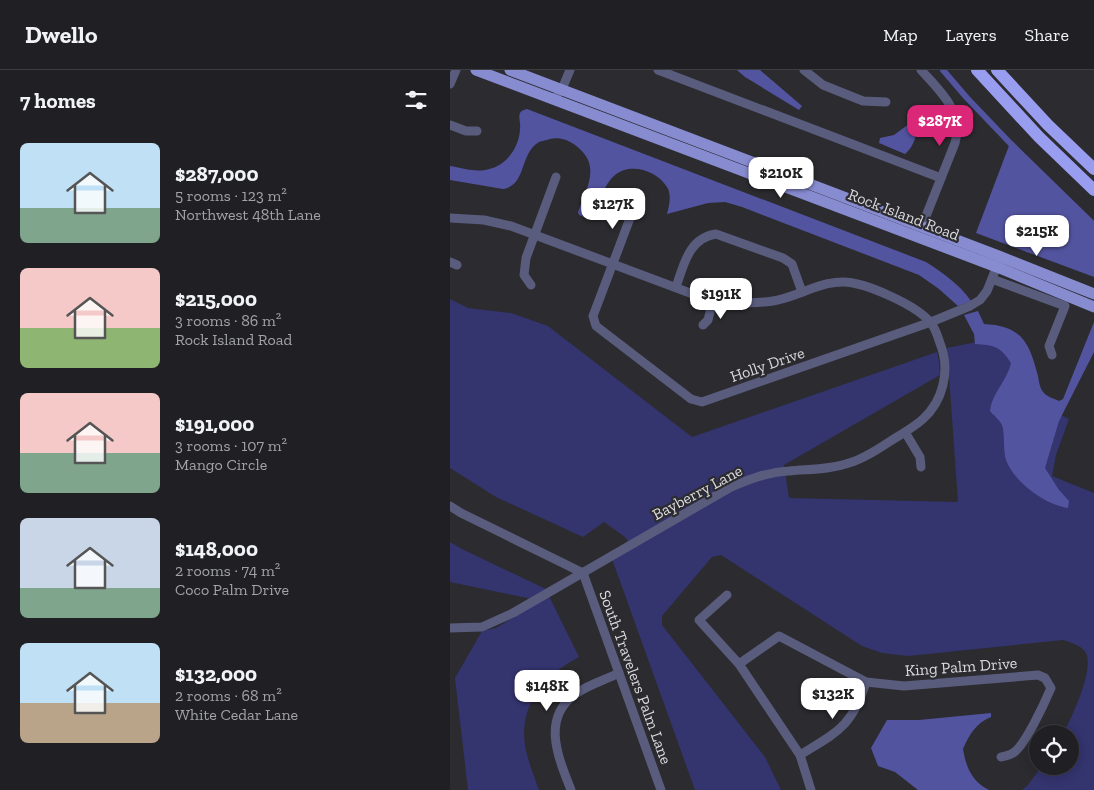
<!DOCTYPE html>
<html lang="en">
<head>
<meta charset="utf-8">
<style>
	body { margin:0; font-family:"Zilla Slab",serif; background:#2d2d31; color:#f1f3f6; height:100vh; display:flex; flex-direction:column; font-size:19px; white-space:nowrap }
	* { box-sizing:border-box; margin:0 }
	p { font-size:16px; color:#a2a3a6 }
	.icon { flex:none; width:28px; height:28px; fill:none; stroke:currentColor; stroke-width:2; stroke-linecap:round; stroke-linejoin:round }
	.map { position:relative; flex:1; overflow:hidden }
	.sheet { display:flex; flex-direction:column; background:#202024; width:450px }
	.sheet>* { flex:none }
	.fabs { position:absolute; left:579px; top:655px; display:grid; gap:10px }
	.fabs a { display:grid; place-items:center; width:50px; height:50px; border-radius:50%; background:#202024; box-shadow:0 2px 12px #0003,0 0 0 1px #3d3e41; font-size:25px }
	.price { position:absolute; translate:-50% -42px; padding:0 11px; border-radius:10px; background:#fff; color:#222; font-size:16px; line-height:32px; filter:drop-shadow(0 1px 2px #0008) }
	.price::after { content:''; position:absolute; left:50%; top:30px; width:15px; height:11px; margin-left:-8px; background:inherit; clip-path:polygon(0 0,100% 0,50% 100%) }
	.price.selected { background:#db2777; color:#fff }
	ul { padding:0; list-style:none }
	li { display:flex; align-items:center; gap:15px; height:125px; padding:0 20px }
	li span { display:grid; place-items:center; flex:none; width:140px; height:100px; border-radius:8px; color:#555 }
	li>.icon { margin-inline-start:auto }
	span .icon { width:60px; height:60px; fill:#fffc; stroke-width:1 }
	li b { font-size:21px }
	h2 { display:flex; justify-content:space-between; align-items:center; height:60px; padding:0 20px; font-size:21px }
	header { display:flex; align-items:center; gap:30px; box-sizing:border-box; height:70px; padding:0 25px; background:#202024; border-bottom:1px solid #3d3e41 }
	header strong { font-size:24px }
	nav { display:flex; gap:28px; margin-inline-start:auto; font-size:18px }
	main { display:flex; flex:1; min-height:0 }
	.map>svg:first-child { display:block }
</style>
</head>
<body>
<header>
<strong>Dwello</strong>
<nav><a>Map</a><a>Layers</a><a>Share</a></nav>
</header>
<main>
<section class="sheet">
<h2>7 homes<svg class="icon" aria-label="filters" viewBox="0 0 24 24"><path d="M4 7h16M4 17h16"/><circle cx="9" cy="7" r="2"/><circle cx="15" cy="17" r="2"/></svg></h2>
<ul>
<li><span style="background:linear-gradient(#bfe0f5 65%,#7fa58c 0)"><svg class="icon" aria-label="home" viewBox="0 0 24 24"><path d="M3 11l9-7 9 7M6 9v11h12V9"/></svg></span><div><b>$287,000</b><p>5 rooms · 123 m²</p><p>Northwest 48th Lane</p></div></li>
<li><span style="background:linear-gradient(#f6c9c9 60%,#8fb573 0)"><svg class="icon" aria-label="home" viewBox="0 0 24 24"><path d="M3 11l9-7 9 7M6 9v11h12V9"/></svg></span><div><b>$215,000</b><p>3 rooms · 86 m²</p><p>Rock Island Road</p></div></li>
<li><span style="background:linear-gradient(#f6c9c9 60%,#7fa58c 0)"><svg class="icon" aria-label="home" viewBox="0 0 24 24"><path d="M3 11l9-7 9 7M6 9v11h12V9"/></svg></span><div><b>$191,000</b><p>3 rooms · 107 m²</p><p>Mango Circle</p></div></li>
<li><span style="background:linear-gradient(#c9d6e8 70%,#7fa58c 0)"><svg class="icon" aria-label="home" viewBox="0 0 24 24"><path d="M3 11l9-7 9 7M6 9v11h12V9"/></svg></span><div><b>$148,000</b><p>2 rooms · 74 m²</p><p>Coco Palm Drive</p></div></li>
<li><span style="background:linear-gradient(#bfe0f5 60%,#b9a48a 0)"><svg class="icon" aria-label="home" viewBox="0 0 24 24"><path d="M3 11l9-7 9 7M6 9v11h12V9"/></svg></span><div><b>$132,000</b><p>2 rooms · 68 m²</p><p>White Cedar Lane</p></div></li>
</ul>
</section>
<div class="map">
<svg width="644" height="720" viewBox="0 0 644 720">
	<rect width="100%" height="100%" fill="#2b2b30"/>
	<g fill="#34346f">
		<path d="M0,229l18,9 43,5 37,13 144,111 245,-85 2,10 1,13 -156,90 5,33 169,4 -11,-154 54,-11 46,72 22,10 -13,36 -4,21 42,17v297h-72l6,-5 14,-19h28v-32h-7c9,-17 31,-64 23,-81 -5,-8 -14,-10 -23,-13l-155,16 -26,-3 -20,-7 -141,-91 -9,2 -50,59v9l103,132 16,33h-86l-83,-231 20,-12 -7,-10 -21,-15 -21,15 -87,-40 -46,-29z"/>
		<polygon points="0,472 12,479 98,520 82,529 0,512"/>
		<path d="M99,526l30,61c-35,18 -60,48 -54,89 3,15 9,30 14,44h-71l-13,-112 27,-47 14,-3z"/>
	</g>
	<g fill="#5354a0">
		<polygon points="287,0 310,0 352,36 349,40 295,7"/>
		<path d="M77,39l399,153c17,11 32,21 45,39l-13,5 -19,-17 -20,-14 -177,-68 -17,-5 -17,1 -41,11c2,-8 5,-19 0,-27 -10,-16 -36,-25 -52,-12 -12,10 -17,31 -23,45l-13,-5 -1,-3c5,-14 14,-30 12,-45 -1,-9 -7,-16 -15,-22 -7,-5 -16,-8 -25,-6 -3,1 -8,2 -11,3 -20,12 -12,43 -36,47l-53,-9v-14c12,2 27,7 39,3 18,-4 31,-23 31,-41 1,-4 -2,-11 0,-15 2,-3 4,-3 7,-4z"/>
		<path d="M463,51l5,2c-1,11 -4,24 -13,31l-26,-11 1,-5 14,-3z"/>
		<polygon points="560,73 644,155 644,207 526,163"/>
		<path d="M528,241l6,13c38,2 45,18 54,52 1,6 2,14 7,18 3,3 10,5 14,7l4,-2 31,-77v30l-35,69 -14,47 14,22 10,11 -1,7c-23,-3 -54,-26 -62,-48 -3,-9 -1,-28 -4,-35 -2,-5 -9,-10 -12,-14 2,-18 17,-30 21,-48 -11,-17 -17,-18 -36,-19l-1,-10 -10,-19z"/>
		<path d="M541,643v4c-15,6 -22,18 -28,32 3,18 9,33 26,41h-71l-23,-18 -17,-6 -7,-18 16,-28h32z"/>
	</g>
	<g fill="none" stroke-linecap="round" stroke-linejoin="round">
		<polyline stroke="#5354a0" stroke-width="6" points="493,0 517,28 560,73 644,155"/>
		<g stroke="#5a5c7e" stroke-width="9">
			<polyline points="208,0 491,108"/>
			<polyline points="354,0 373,15 413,31 436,32"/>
			<path d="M471,0c19,21 43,42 34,73l-33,83"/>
			<polyline points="0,14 6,0"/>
			<polyline points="104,29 112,19 120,0"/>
			<polyline points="0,55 16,61 27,61"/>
			<polyline points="185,135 143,246 146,256 241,329 252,332 481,252 520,236 530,230 537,221 549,191"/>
			<path d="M0,148l34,2 27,6 187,70c25,6 49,9 75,5 26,-4 53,-24 80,-18 21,4 64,23 77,39 6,6 8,16 11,24 9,25 2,55 -18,73 -10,9 -23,16 -34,23 -12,8 -26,17 -40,21 -20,7 -40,6 -60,8 -21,1 -39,8 -58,16l-218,126 -31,14 -32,1"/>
			<polyline points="0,192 7,195"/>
			<polyline points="542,209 615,236 599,276 602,285"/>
			<polyline points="81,215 74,205 76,188 106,107"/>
			<path d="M226,217c8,-23 13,-49 40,-53l67,24 9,6 10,28"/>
			<polyline points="253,255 258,250 263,230"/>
			<polyline points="455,362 470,387 471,397"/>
			<polyline points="0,436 11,443 133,503 211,720"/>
			<polyline points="277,525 249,550 289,594 350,685 361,720"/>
			<path d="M289,594l40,-28 87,46 38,4 134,-11 7,3 6,10c-6,14 -26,58 -38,65 -3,2 -8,3 -12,4"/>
			<path d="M350,685c37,-23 52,-28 66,-73"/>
			<path d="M121,720c-12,-31 -30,-70 3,-95 13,-10 31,-15 45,-22"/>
		</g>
		<g stroke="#878bd0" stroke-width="11">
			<polyline points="26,0 547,197 644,237"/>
			<polyline points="60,0 551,187 644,224"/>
		</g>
		<g stroke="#999df0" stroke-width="12">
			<polyline points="527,0 589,67 644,120"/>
			<polyline points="547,0 598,55 644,99"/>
		</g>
	</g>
	<g text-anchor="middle" stroke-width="4.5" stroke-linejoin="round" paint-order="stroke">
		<g font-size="16" fill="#dbdbde" stroke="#2b2b30">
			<text transform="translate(454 144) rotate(21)" y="6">Rock Island Road</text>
			<text transform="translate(317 294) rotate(-19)" y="6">Holly Drive</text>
			<text transform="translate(247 422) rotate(-28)" y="6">Bayberry Lane</text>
			<text transform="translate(511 596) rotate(-4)" y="6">King Palm Drive</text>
			<text transform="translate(186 607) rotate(70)" y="6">South Travelers Palm Lane</text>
		</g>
	</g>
</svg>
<div class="fabs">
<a><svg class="icon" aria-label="locate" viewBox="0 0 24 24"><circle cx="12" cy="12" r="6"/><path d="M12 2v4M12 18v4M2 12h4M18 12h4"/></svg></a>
</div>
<b class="price selected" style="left:490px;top:77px">$287K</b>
<b class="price" style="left:331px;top:129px">$210K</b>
<b class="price" style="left:163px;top:160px">$127K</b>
<b class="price" style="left:587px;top:187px">$215K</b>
<b class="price" style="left:271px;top:250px">$191K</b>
<b class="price" style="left:97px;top:642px">$148K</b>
<b class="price" style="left:383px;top:650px">$132K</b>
</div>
</main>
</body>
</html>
